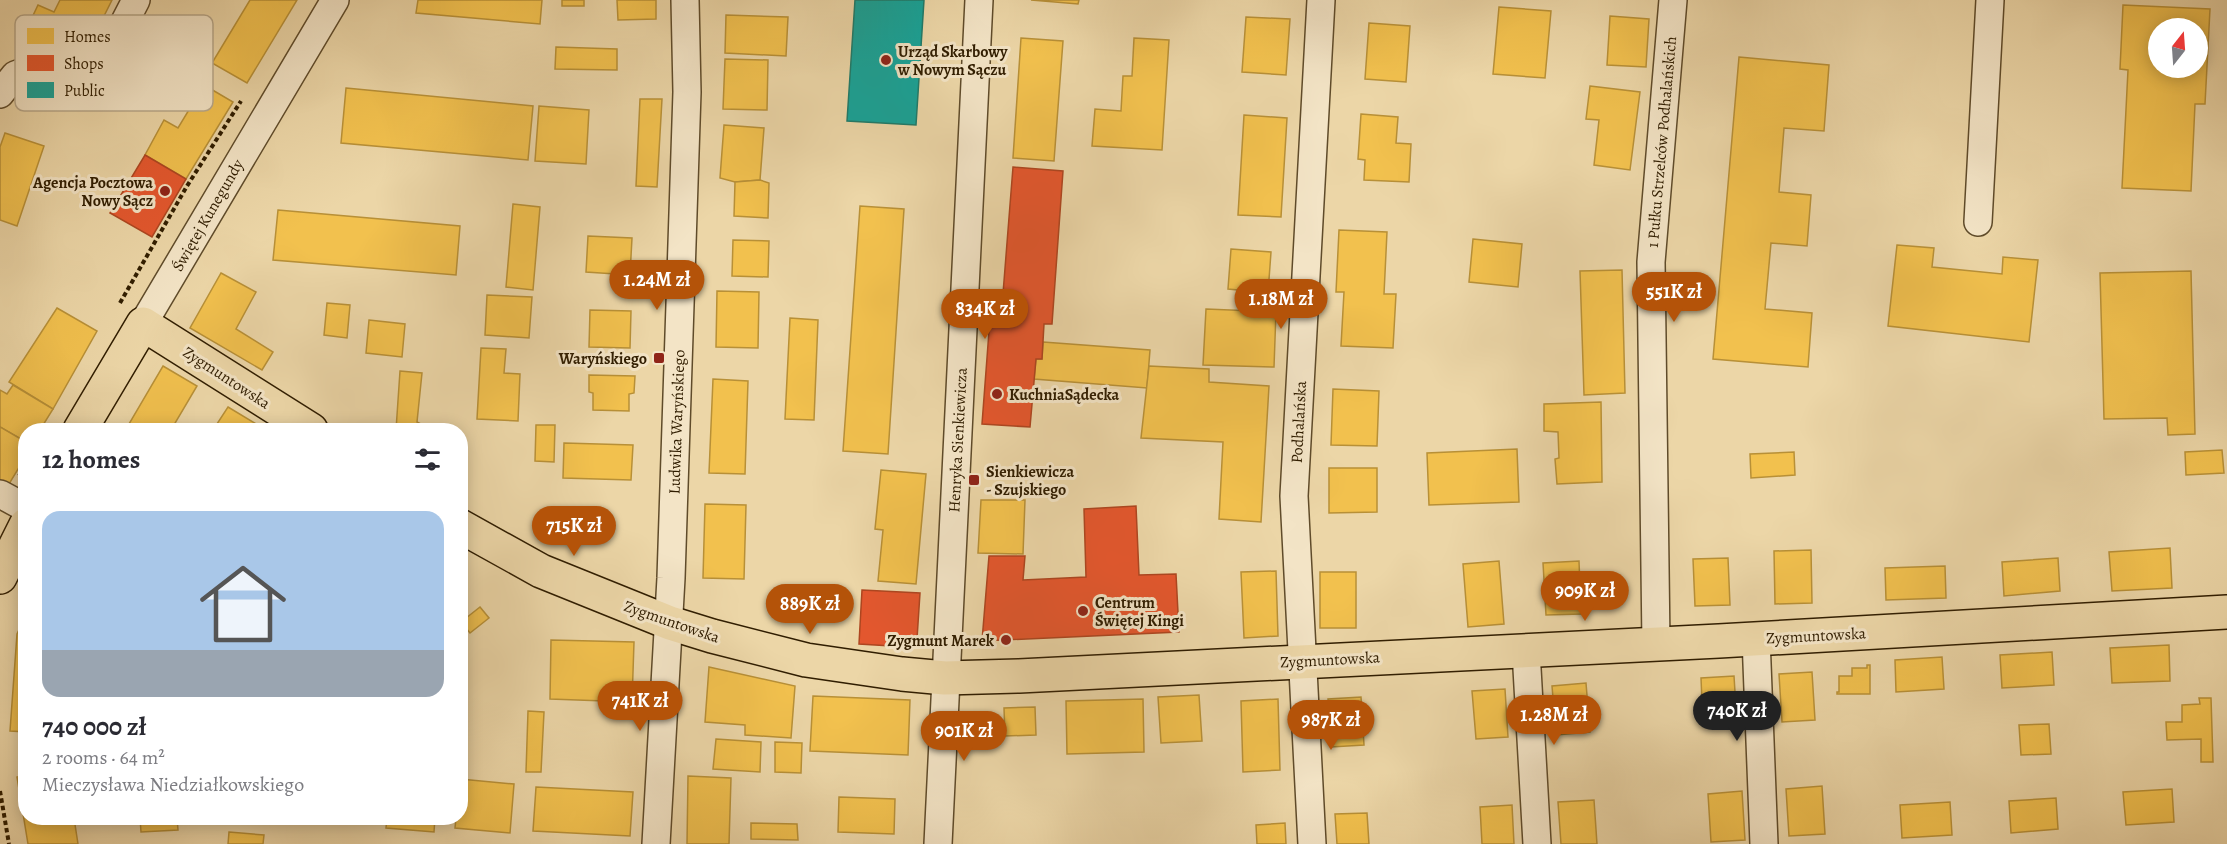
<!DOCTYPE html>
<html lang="en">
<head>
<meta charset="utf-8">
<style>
	body { margin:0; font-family:Alegreya,serif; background:#f7f7f7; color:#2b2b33; height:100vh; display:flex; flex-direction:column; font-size:22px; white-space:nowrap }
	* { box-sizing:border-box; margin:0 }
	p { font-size:20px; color:#7c7c81 }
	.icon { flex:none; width:33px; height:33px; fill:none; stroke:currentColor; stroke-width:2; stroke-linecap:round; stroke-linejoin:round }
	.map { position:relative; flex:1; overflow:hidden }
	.panel { position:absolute; left:18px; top:423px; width:450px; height:402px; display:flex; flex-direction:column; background:#fff; border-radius:24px; box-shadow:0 3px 15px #0003 }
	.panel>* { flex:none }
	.needle { width:39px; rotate:17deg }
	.controls { position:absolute; left:2148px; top:18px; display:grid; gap:12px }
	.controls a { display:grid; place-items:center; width:60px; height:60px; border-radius:50%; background:#fff; box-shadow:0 3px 15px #0003; font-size:30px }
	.price { position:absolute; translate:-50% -51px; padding:0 14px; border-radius:21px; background:#b45309; color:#fff; font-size:20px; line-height:39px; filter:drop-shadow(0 2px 3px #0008) }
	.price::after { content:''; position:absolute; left:50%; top:36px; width:18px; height:14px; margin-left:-9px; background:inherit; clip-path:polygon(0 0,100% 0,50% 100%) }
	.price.active { background:#222; color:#fff }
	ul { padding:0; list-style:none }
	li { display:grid; align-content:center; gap:12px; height:318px; padding:0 24px }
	li span { display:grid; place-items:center; height:186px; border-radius:18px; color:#555 }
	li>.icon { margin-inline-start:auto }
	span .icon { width:108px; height:108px; fill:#fffc; stroke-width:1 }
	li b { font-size:26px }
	h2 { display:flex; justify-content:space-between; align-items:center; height:72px; padding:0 24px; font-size:26px }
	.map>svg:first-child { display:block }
</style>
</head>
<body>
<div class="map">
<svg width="2227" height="844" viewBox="0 0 2227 844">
	<rect width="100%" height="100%" fill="#ecd6a7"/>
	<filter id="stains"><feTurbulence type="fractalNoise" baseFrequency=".00333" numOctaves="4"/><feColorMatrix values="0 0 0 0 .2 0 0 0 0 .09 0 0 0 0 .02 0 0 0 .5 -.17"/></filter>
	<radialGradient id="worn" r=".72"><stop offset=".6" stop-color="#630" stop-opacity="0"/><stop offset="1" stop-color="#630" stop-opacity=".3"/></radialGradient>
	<g fill="#f2c14e" stroke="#b89037" stroke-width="1.5" fill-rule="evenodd">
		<polygon points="60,0 112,0 78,68 21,41 38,5 54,12"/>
		<polygon points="250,0 297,0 247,83 212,63"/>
		<polygon points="418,0 542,0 540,24 416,13"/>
		<rect x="562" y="0" width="22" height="6"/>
		<polygon points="617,0 656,0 656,19 618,20"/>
		<polygon points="1031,0 1079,0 1078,4"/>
		<path d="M2123,5l87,4 -5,95h-10l-4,87 -69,-3 6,-118 -8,-1zM2158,28h40v40h-40z"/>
		<polygon points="1499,7 1551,11 1545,78 1493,74"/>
		<polygon points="726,15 788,17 786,56 725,53"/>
		<polygon points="1610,16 1649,19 1646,67 1607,65"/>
		<polygon points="1246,17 1290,19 1286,75 1242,72"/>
		<polygon points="1369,23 1410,26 1406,82 1365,79"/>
		<polygon points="1021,38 1063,41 1054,161 1013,158"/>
		<polygon points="1134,38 1169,40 1162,150 1092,146 1095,109 1121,111 1123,76 1132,76"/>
		<polygon points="556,47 617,49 617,70 555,69"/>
		<polygon points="1739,57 1829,65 1824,131 1784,128 1779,192 1811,195 1807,246 1771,243 1765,309 1812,313 1808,367 1713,359"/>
		<polygon points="725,59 768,60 767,110 723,109"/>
		<polygon points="204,85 233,102 186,179 145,155 164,120 178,128"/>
		<polygon points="1590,86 1640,92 1630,170 1594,165 1599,120 1586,119"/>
		<polygon points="346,88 533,106 528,160 341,143"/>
		<polygon points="640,99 662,99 657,187 636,186"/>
		<polygon points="539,106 589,110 586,164 535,161"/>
		<polygon points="1361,114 1398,117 1396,143 1411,144 1409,182 1364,180 1365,160 1358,159"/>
		<polygon points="1244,115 1287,118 1281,217 1238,215"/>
		<polygon points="724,125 764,128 760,180 735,182 720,178"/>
		<polygon points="5,133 44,146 17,226 0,220 0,147"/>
		<polygon points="760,180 769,183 768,218 734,216 735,182"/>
		<polygon points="513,204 540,207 533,290 506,287"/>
		<polygon points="860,206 904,209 888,454 843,451"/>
		<polygon points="278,210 460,226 456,275 273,260"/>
		<polygon points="1339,230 1387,232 1384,294 1396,294 1393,348 1341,346 1344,292 1336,292"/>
		<polygon points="588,236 632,238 630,275 586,272"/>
		<polygon points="1473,239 1522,244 1518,287 1469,282"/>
		<polygon points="733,240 769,241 768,277 732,276"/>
		<polygon points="1897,245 1934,248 1932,267 2002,274 2003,257 2038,260 2029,342 1888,326"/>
		<polygon points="1231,249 1271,252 1268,293 1228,289"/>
		<polygon points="1622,270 1625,393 1584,395 1580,271"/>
		<polygon points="2191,271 2195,434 2168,435 2167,418 2104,419 2100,273"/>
		<polygon points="221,273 256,292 236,329 273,352 262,370 190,328"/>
		<polygon points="717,291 759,292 758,348 716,347"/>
		<polygon points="487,295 532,297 529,338 485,335"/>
		<polygon points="327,303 350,305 347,338 324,335"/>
		<polygon points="57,308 97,331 53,409 9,382"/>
		<polygon points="1206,309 1276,312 1274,367 1203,365"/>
		<polygon points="590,310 631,311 630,348 589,347"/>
		<polygon points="790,318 818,320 814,420 785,419"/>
		<polygon points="369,320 405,324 402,357 366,353"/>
		<polygon points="1043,342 1150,350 1147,388 1034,379 1036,359 1042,359"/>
		<polygon points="481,348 506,349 504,373 520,374 518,421 477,419"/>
		<polygon points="163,366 197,386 171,430 129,430 126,429"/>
		<polygon points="1149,366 1209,369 1209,382 1269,386 1261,522 1219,519 1223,442 1141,438"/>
		<polygon points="400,371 422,373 417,422 432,430 396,430"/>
		<polygon points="589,375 635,376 634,393 629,394 629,411 593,410 593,393 589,392"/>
		<polygon points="713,379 748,381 745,474 709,473"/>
		<polygon points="13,385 53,409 40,430 26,430 26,442 0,427 0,390 7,394"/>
		<polygon points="1333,389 1379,391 1377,446 1331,445"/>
		<polygon points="1601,402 1602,482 1557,484 1555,459 1559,458 1558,432 1544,431 1544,404"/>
		<polygon points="228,407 266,430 213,430"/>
		<polygon points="536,425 555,425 554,462 535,461"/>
		<polygon points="0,427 26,442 26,456 6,489 0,485"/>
		<polygon points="564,443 633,445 631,480 563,478"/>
		<polygon points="1517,449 1519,502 1429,505 1427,453"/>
		<polygon points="2222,450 2224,473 2186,475 2185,452"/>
		<polygon points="1794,452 1795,475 1751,478 1750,454"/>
		<polygon points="1329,468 1377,468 1377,512 1329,513"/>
		<polygon points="881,470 926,474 916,584 878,581 883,530 875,529"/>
		<polygon points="981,500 1025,500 1023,554 978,553"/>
		<polygon points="705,504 746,505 744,579 703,578"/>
		<polygon points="2170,548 2172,588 2112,591 2109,552"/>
		<polygon points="1811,550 1812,603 1775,604 1774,551"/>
		<polygon points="1728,558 1730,605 1695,606 1693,559"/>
		<polygon points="2058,558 2060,591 2004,596 2002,562"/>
		<polygon points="1499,561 1504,624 1468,627 1463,564"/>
		<polygon points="1579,561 1581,614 1546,615 1543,563"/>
		<polygon points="1945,566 1946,598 1886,600 1885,568"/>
		<polygon points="1276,571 1278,636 1244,638 1241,572"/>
		<rect x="1320" y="572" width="36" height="56"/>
		<polygon points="480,607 489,618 470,633 461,622"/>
		<polygon points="26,615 26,732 10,731 17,634"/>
		<polygon points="551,640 634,642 632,702 550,699"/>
		<polygon points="2169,645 2170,681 2112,683 2110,648"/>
		<polygon points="2052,652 2054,685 2002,688 2000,655"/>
		<polygon points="1942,657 1944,689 1896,692 1895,660"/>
		<polygon points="1867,665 1870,665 1870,694 1837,694 1837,692 1839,692 1839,676 1852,676 1852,668 1867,668"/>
		<polygon points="709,667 795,686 791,738 745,735 745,725 705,722"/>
		<polygon points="1812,672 1815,720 1782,722 1779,674"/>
		<polygon points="1734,676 1737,724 1703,726 1701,678"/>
		<polygon points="1586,683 1590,732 1556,735 1552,686"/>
		<polygon points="1505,689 1508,737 1476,739 1472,691"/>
		<polygon points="1199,695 1202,741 1161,743 1158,697"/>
		<polygon points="813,696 910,700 908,755 810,751"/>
		<polygon points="1361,697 1364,745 1331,747 1328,699"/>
		<polygon points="2199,698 2211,698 2213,762 2201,762 2201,739 2167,740 2166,722 2182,722 2182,705 2200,704"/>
		<polygon points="1143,699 1144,752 1067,754 1066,701"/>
		<polygon points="1278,699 1280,770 1243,772 1241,701"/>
		<polygon points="1035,707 1036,735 1005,736 1004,708"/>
		<polygon points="528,711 544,712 541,772 526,772"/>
		<polygon points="2049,724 2051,754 2021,755 2019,725"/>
		<polygon points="716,739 761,742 760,772 713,769"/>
		<polygon points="775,742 802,743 801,773 775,772"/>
		<polygon points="26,775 26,818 74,818 78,844 28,844 17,777"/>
		<polygon points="688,776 731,778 729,844 687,844"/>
		<polygon points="460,779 514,784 510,833 455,828 456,818 460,818"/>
		<polygon points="1822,786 1825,834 1789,836 1786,789"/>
		<polygon points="536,787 633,792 630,836 533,831"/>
		<polygon points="2172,789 2174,822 2126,825 2123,792"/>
		<polygon points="1742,791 1745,840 1711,842 1708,794"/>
		<polygon points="839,797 895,799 894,834 838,832"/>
		<polygon points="2056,798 2058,829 2011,833 2009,801"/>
		<polygon points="1594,800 1597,844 1561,844 1558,802"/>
		<polygon points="1950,802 1952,835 1902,838 1900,805"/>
		<polygon points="1512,805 1514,844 1482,844 1480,807"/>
		<polygon points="1367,813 1369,844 1337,844 1335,814"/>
		<polygon points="140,818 177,818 178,830 141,832"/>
		<polygon points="387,818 435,818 434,832 386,828"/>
		<polygon points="751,823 797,824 798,840 751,839"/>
		<polygon points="1285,823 1286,844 1257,844 1256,825"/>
		<polygon points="229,832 264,835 263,844 228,844"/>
	</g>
	<g fill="#e4572e" stroke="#ae4620" stroke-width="1.5">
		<polygon points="145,155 186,179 152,237 110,213"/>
		<polygon points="1013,167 1063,171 1052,324 1044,324 1042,359 1036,359 1030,427 982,424 990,318 1001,319"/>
		<polygon points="1136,506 1139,575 1176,574 1179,632 982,641 989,556 1025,556 1023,580 1086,577 1084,509"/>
		<polygon points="862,590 920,593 917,639 908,647 859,644"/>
	</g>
	<polygon fill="#17a398" stroke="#1e7b6a" stroke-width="1.5" points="855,0 924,0 916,125 847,121"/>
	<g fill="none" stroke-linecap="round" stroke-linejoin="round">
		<defs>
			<g id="minor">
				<polyline points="0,94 15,75 37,67 89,80 103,64 136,0"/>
				<polyline points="1978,222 1990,0"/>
				<polyline points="143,324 335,0"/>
				<polyline points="0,494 26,508"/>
				<polyline points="1756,638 1764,844"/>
				<polyline points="1656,644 1651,262 1673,0"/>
				<polyline points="1526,651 1537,844"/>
				<polyline points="656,844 671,578 687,92 685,0"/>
				<polyline points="938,844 979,0"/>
				<polyline points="1312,844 1294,496 1321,0"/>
			</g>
			<g id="major">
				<polyline points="80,430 143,324 311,430"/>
				<polyline points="460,526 541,571 670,623 712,636 806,660 902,674 945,678 1019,676 1719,641 2227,612"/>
				<polyline points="0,577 26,525"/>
			</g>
		</defs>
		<use href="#minor" stroke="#5f4b2a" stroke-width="30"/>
		<use href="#major" stroke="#301d00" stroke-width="36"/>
		<g stroke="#301d00" stroke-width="4" stroke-dasharray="4.5 3" stroke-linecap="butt">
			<polyline points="120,303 187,186 241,101"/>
			<polyline points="19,476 26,467"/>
			<polyline points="0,791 9,844"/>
		</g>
		<use href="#minor" stroke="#f3e4c6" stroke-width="27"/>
		<use href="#major" stroke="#ecd6a7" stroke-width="33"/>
	</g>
	<g fill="#8f2418" stroke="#f3e4c6" stroke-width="2">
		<circle cx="886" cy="60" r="6"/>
		<circle cx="165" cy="191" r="6"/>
		<rect x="653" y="352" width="12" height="12" rx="3"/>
		<circle cx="997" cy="394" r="6"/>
		<rect x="968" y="474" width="12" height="12" rx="3"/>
		<circle cx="1083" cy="611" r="6"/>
		<circle cx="1006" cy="640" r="6"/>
	</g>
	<g text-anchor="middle" stroke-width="6" stroke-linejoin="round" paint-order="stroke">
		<g font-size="16" font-weight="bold" fill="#301d00" stroke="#f3e4c6" text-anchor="start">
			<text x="898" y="57">Urząd Skarbowy<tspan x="898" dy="18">w Nowym Sączu</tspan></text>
			<text x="153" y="188" text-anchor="end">Agencja Pocztowa<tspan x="153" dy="18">Nowy Sącz</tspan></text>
			<text x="647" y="364" text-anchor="end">Waryńskiego</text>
			<text x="1009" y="400">KuchniaSądecka</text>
			<text x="986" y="477">Sienkiewicza<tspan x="986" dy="18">- Szujskiego</tspan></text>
			<text x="1095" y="608">Centrum<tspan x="1095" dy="18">Świętej Kingi</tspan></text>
			<text x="994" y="646" text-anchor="end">Zygmunt Marek</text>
		</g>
		<g font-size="16" fill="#301d00" stroke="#f3e4c6">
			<text transform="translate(1661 142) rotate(-85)" y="6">1 Pułku Strzelców Podhalańskich</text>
			<text transform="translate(207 215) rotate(-60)" y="6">Świętej Kunegundy</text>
			<text transform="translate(227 377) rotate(33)" y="6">Zygmuntowska</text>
			<text transform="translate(676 422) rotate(-88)" y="6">Ludwika Waryńskiego</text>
			<text transform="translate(1298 422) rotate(-87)" y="6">Podhalańska</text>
			<text transform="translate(957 440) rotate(-87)" y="6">Henryka Sienkiewicza</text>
			<text transform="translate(672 621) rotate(19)" y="6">Zygmuntowska</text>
			<text transform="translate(1816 635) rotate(-3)" y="6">Zygmuntowska</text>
			<text transform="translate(1330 659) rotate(-3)" y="6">Zygmuntowska</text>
		</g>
	</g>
	<rect x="15" y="15" width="198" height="96" rx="9" fill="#f3e4c6" stroke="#b8a88b" stroke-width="1.5"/>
	<rect x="27" y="28" width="27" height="16" fill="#f2c14e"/>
	<rect x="27" y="55" width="27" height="16" fill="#e4572e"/>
	<rect x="27" y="82" width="27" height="16" fill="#17a398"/>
	<g font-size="16" fill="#301d00">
		<text x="64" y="42">Homes</text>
		<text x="64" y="69">Shops</text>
		<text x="64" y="96">Public</text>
	</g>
	<rect width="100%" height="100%" filter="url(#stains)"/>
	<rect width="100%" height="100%" fill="url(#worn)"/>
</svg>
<div class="controls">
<a><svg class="needle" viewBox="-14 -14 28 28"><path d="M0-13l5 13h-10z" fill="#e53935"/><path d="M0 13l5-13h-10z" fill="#7c7c81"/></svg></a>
</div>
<b class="price" style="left:657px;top:311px">1.24M zł</b>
<b class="price" style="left:1674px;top:323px">551K zł</b>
<b class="price" style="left:1281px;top:330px">1.18M zł</b>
<b class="price" style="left:985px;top:340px">834K zł</b>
<b class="price" style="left:574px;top:557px">715K zł</b>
<b class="price" style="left:1585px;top:622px">909K zł</b>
<b class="price" style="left:810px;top:635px">889K zł</b>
<b class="price" style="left:640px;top:732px">741K zł</b>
<b class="price active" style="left:1737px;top:742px">740K zł</b>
<b class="price" style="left:1554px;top:746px">1.28M zł</b>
<b class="price" style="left:1331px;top:751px">987K zł</b>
<b class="price" style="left:964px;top:762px">901K zł</b>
<section class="panel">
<h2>12 homes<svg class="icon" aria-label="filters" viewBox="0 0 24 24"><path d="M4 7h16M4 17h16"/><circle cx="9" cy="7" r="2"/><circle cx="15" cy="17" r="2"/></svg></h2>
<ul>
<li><span style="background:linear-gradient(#a9c7e8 75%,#9aa5b1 0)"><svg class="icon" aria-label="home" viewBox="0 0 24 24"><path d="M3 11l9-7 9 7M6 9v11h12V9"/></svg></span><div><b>740 000 zł</b><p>2 rooms · 64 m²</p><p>Mieczysława Niedziałkowskiego</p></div></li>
</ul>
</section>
</div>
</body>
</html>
